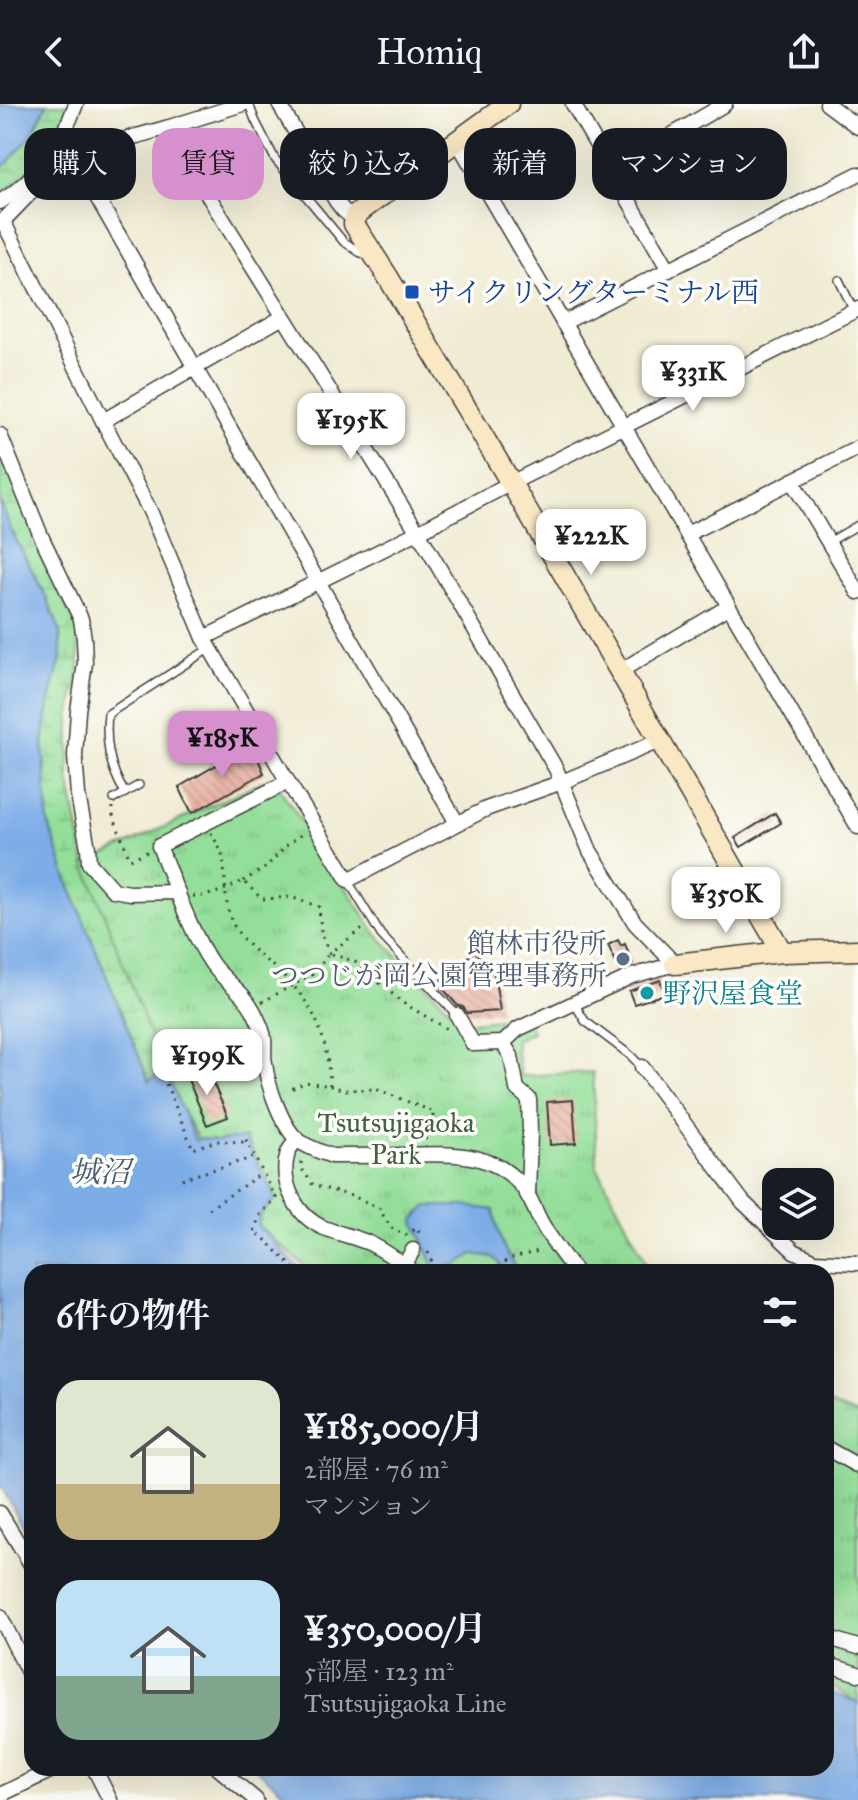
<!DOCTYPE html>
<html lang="ja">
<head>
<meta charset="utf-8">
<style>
	body { margin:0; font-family:"IM FELL Great Primer","Noto Serif JP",serif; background:#242831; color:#f1f3f6; height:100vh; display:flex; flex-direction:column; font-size:30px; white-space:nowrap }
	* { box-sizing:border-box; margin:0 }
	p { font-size:26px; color:#9ea1a6 }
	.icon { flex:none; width:44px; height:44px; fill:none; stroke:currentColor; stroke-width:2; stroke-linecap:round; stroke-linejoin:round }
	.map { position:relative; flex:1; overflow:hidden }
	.drawer { position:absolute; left:24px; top:1160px; width:810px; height:512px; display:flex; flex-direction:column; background:#171b24; border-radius:24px; box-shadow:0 8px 32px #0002 }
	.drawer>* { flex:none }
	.hud { position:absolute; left:24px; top:24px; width:810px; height:72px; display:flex; gap:16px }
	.controls { position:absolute; left:762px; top:1064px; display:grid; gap:16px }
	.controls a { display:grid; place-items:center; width:72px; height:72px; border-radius:16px; background:#171b24; box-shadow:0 8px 32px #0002; font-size:40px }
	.price { position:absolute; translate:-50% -68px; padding:0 18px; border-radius:16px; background:#fff; color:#222; font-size:26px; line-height:52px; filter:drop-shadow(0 2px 4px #0008) }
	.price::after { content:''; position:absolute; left:50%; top:48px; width:24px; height:18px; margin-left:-12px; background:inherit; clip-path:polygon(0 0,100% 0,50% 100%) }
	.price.current { background:#d690ce; color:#111 }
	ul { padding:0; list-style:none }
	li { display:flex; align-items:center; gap:24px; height:200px; padding:0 32px }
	li span { display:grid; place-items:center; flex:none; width:224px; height:160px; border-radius:24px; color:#555 }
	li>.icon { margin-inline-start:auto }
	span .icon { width:96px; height:96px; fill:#fffc; stroke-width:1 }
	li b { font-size:34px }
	h2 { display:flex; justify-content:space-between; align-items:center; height:96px; padding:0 32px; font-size:34px }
	.pill { padding:0 28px; border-radius:24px; background:#171b24; box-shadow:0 8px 32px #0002; font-size:28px; line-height:72px }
	.pill.current { background:#d690ce; color:#111 }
	header { display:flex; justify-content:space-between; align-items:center; height:104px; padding:0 32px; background:#171b24; font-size:36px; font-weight:600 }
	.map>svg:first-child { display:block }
</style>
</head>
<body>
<header><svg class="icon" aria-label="back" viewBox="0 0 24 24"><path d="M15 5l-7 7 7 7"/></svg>Homiq<svg class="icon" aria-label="share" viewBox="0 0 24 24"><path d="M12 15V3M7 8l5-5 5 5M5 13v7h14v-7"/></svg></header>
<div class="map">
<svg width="858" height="1696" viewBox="0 0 858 1696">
	<defs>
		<pattern id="wetland-marsh" width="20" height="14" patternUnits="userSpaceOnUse" patternTransform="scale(2)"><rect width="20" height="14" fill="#93de99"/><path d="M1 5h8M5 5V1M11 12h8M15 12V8" fill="none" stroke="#7ebe83"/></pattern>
		<pattern id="park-tufts" width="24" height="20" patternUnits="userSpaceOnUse" patternTransform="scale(2)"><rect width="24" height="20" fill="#93de99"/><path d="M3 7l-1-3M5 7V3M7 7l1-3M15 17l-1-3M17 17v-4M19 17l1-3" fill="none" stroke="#7ebe83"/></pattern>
		<pattern id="building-back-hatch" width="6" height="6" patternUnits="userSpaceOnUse" patternTransform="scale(2)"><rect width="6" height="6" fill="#e8b3a5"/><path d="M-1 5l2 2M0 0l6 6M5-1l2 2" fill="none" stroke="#c6998d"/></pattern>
	</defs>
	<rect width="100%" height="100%" fill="#fdfcf7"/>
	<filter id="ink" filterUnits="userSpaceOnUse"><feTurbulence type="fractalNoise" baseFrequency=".0125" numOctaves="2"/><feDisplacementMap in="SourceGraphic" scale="16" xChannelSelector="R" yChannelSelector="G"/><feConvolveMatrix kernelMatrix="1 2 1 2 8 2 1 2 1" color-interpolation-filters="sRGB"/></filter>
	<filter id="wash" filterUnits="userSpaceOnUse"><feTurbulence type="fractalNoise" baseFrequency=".006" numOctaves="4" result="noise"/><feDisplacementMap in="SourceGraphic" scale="32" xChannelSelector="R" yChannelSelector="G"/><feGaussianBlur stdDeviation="1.8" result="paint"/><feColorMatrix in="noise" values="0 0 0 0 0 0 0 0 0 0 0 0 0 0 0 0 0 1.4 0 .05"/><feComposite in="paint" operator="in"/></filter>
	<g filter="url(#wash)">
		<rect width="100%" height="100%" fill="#f0ebd3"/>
		<g fill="url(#wetland-marsh)" stroke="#587d5a" stroke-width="2">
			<path d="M47,0h24l-31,57 -40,35v-26c19,-18 37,-42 47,-66z"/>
			<polygon points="0,343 78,527 79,564 70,615 69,674 85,760 165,965 149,978 67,775 48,718 43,638 60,527 48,497 11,426 0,397"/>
		</g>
		<g fill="url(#park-tufts)" stroke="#587d5a" stroke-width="2">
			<polygon points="272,673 378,832 463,919 526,912 532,928 515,936 520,972 593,968 597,1063 651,1168 312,1168 258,1122 260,1111 275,1090 245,1034 216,1037 197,1034 169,980 85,760"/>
			<polygon points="826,1299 858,1311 858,1599 826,1578"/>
		</g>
		<g fill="#7dade7" stroke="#4c6482" stroke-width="2">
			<polygon points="0,0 47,0 29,35 0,66"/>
			<polygon points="0,397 11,426 48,497 60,527 61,554 49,600 43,638 48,718 67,775 149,977 165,965 195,1037 198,1034 216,1037 245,1034 276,1094 260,1111 258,1122 303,1168 32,1168 32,1425 24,1424 0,1380"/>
			<path d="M427,1102h39l28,4c3,24 10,43 25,62h-11l-15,-15 -20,-3 -16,11 -23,2 -20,-47z"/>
			<polygon points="826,1587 858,1598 858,1696 292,1696 256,1664 826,1664"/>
		</g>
		<g id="blocks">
			<g fill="url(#building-back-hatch)">
				<polygon points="252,640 264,669 192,709 179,683"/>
				<polygon points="775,709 781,719 741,743 735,734"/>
				<polygon points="618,836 621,842 625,840 632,860 619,866 608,841"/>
				<polygon points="475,847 494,869 500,907 467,909 463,903 457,901 438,879"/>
				<polygon points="660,876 665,890 634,900 629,887"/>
				<polygon points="207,965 228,1013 207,1021 187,973"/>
				<polygon points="573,996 576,1039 550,1041 547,998"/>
			</g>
		</g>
	</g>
	<g filter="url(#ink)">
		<use href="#blocks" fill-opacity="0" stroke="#3c3b37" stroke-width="2"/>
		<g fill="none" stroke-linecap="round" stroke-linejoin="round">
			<defs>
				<g id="lane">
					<polyline points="249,0 255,16 275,55 343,137 359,148 369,152"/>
					<polyline points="839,176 854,207"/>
					<polyline points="829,438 858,421"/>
					<path d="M125,689c-15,-24 -20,-52 -17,-79l102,-66"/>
					<polyline points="114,695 139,681"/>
					<polyline points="348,777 381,831 457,911"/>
					<polyline points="574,899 585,917 630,951 641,962"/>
				</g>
				<g id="street">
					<polyline points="243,0 166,24 72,50 60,58 3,117 103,317 150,407 204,534 288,678 348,776 486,705 562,678 659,637"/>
					<polyline points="279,0 336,97 343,106 354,115"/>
					<polyline points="573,0 669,166"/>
					<polyline points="827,0 858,23"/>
					<polyline points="166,24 424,438 556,665 590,747 635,819 675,860 632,872 574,899 518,925 503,939 473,940 457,911"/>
					<polyline points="457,37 858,723"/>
					<polyline points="72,50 457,719"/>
					<polyline points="612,66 725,0"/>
					<path d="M0,98c36,-22 62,-59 76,-98"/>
					<polyline points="563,219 858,70"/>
					<polyline points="103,317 283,213"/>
					<polyline points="0,331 41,432 81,515 84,535 85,559 78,607 75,652 78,691 88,744 89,759 113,786 130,789 178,788"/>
					<polyline points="792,377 858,488"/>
					<polyline points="687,430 858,344"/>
					<polyline points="204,534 418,428 511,379 858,205"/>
					<polyline points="620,567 728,503"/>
					<path d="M288,678l-129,64c15,36 31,86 53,118 12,17 31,27 41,46 4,8 10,19 11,28 1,8 -1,17 1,25 2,21 17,65 34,78 10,7 22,11 33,15 23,0 45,0 68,-1 43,-1 89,-6 120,29 10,11 14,25 21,38 10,18 22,34 35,50"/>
					<polyline points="503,939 511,952 517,985 529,995 530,1028 528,1090"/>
					<polyline points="642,963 743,1098 794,1147 815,1157 858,1159"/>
					<path d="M296,1035c-3,6 -8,11 -9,17 -7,28 10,61 37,72 15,6 32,9 47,16 16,8 28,17 42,28"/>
					<polyline points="404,1162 413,1146"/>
					<polyline points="826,1344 858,1362"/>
					<polyline points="0,1409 32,1462"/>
					<polyline points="0,1512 32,1576"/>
					<polyline points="826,1533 858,1543"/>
					<polyline points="826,1560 858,1570"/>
					<polyline points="94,1664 110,1696"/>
					<polyline points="218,1664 256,1696"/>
					<polyline points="0,1691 56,1664"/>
				</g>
				<g id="secondary">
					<polyline points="508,0 366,103 356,111 354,120 388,173 511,379 782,848"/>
					<polyline points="675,860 782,848 858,846"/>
				</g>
			</defs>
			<use href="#lane" stroke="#3c3b37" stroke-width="10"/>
			<use href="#street" stroke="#3c3b37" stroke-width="17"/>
			<use href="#secondary" stroke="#3c3b37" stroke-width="23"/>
			<g stroke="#3c3b37" stroke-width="3" stroke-dasharray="2 6" stroke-linecap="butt">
				<polyline points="113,703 112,709 130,755 149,747"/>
				<path d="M211,729c4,7 9,15 11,22 5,22 1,46 10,67 9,19 27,33 42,45 40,35 53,66 56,119l-24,-4 -19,9"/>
				<polyline points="243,777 265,764 286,742 302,730"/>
				<path d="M193,792c16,2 35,-8 50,-15l19,18 29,-2 28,10 2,26 8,20 35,-25"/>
				<polyline points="262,898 315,869 329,849 355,858 403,899 449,926"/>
				<polyline points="166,980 193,1045 216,1037 243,1038 245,1034 276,1094 260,1111 254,1128 267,1137 297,1168"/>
				<polyline points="330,982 345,986 376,985 434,1008 428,1031 423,1038"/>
				<polyline points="301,1058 302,1065 313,1081 355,1093 379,1104 390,1123 406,1132"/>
				<polyline points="182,1075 255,1053"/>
				<polyline points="209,1105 262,1069"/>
				<polyline points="406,1131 417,1124 421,1133"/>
				<polyline points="428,1148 434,1163 444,1168"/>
				<polyline points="492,1168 509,1155 542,1146"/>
			</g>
			<use href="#lane" stroke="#fff" stroke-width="7"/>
			<use href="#street" stroke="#fff" stroke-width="14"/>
			<use href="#secondary" stroke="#fae7c3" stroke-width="20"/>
		</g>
	</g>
	<rect fill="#1a4fb4" stroke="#fdfcf7" stroke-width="3" x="404" y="180" width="16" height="16" rx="4"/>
	<circle fill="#5c6f8a" stroke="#fdfcf7" stroke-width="3" cx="623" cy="855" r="8"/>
	<circle fill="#0f9aa8" stroke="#fdfcf7" stroke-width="3" cx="647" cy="889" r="8"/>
	<g text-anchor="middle" stroke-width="7" stroke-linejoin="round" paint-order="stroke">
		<g font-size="28" fill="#164399" stroke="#fdfcf7" text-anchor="start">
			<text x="428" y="198">サイクリングターミナル西</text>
		</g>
		<g font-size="28" fill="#4e5e75" stroke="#fdfcf7" text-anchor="end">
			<text x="607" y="849">館林市役所<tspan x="607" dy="32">つつじが岡公園管理事務所</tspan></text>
		</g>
		<g font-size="28" fill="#0d838f" stroke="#fdfcf7" text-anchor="start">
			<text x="663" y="899">野沢屋食堂</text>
		</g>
		<g font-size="28" fill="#466048" stroke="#fdfcf7">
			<text x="396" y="1028">Tsutsujigaoka<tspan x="396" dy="32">Park</tspan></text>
		</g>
		<g font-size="30" font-style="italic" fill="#485d77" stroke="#fdfcf7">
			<text x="100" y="1078">城沼</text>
		</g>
	</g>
</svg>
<div class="controls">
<a><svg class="icon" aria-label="layers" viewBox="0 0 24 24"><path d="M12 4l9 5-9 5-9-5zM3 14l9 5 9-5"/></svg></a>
</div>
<b class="price" style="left:693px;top:309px">¥331K</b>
<b class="price" style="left:351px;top:357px">¥195K</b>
<b class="price" style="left:591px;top:473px">¥222K</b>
<b class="price current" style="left:222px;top:675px">¥185K</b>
<b class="price" style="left:726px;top:831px">¥350K</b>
<b class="price" style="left:207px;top:993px">¥199K</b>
<div class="hud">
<a class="pill">購入</a>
<a class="pill current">賃貸</a>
<a class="pill">絞り込み</a>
<a class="pill">新着</a>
<a class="pill">マンション</a>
</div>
<section class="drawer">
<h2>6件の物件<svg class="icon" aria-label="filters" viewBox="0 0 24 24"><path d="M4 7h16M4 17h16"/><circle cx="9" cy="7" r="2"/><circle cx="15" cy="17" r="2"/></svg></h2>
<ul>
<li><span style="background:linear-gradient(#dfe7d0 65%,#c2b280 0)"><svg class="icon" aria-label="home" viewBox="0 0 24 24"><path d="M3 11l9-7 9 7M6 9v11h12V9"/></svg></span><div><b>¥185,000/月</b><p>2部屋 · 76 m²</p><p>マンション</p></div></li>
<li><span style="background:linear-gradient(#bfe0f5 60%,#7fa58c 0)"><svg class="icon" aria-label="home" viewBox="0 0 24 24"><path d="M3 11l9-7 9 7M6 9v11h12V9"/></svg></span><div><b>¥350,000/月</b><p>5部屋 · 123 m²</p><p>Tsutsujigaoka Line</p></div></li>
</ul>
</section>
</div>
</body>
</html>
